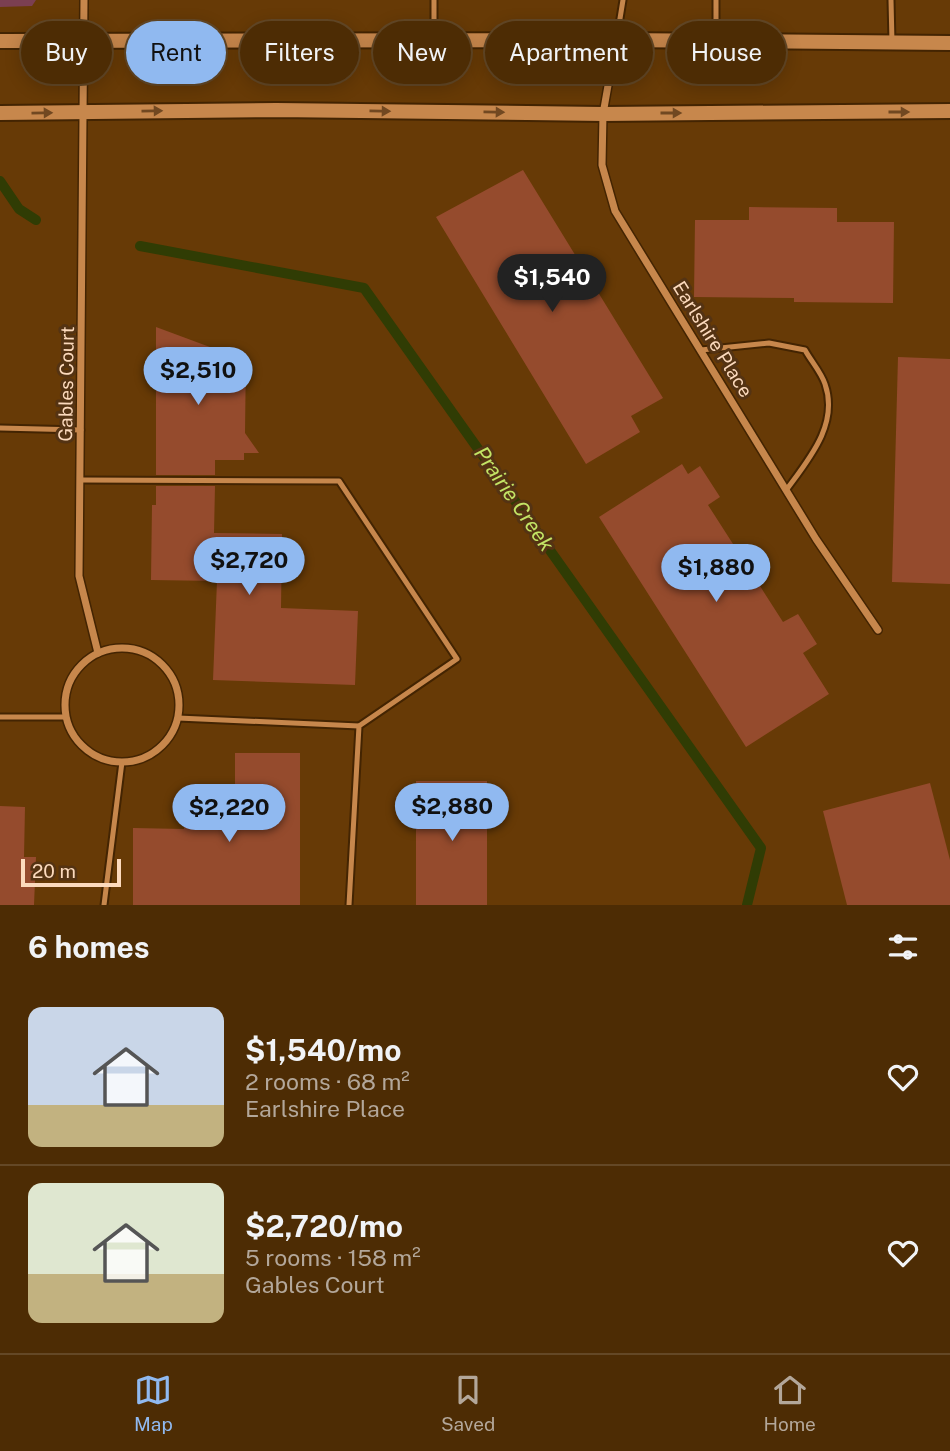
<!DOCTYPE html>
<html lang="en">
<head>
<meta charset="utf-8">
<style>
	body { margin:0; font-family:"Public Sans",sans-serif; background:#573813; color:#f1f3f6; height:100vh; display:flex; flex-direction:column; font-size:26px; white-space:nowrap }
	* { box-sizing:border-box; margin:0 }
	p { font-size:23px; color:#b3a79a }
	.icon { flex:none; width:38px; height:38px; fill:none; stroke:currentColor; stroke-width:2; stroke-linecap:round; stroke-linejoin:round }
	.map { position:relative; height:905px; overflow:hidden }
	.sheet { display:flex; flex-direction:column; background:#4d2c04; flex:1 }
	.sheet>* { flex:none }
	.guide { position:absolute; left:21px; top:21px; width:908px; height:63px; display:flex; gap:14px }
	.scale { position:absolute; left:21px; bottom:18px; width:100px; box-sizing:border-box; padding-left:7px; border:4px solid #fcdabd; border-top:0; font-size:19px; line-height:24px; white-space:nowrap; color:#fcdabd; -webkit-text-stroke:5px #543313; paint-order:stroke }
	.price { position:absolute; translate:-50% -60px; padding:0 16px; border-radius:24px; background:#90b9f0; color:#111; font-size:23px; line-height:46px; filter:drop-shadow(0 2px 4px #0008) }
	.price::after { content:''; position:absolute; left:50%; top:42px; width:21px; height:16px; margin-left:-10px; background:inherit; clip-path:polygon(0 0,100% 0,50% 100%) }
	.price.active { background:#222; color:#fff }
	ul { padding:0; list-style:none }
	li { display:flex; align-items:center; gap:21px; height:175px; padding:0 28px }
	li+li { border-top:2px solid #644826 }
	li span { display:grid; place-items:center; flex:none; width:196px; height:140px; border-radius:14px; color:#555 }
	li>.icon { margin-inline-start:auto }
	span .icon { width:84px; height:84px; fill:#fffc; stroke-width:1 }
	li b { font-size:30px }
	h2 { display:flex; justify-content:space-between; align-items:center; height:84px; padding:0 28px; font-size:30px }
	.pill { padding:0 24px; border-radius:32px; background:#4d2c04; box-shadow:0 4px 18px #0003,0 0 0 2px #644826; font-size:24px; line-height:63px }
	.pill.active { background:#90b9f0; color:#111 }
	.tabs { display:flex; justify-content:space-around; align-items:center; height:98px; border-top:2px solid #644826; background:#4d2c04; font-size:19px; color:#b3a79a }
	.tabs a { display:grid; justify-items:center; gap:4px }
	.tabs .active { color:#90b9f0 }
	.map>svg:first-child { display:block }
</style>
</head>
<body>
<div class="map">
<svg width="950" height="905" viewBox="0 0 950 905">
	<rect width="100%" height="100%" fill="#673a06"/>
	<polygon fill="#7b3f51" points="0,0 36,0 32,6 0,7"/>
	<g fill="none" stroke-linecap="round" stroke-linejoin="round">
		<g stroke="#303c04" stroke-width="10">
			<polyline points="0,181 19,209 36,220"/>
			<polyline points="140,246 364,288 761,848 747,905"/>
		</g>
	</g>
	<g fill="#954b2d">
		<polygon points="523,170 663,398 631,416 640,432 586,464 436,217"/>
		<polygon points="749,207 837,208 837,222 894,222 893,303 794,302 794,298 694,297 695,220 749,220"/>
		<polygon points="156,327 226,353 246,353 245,433 259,453 244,453 244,460 215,460 215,475 156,475"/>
		<polygon points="898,357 950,359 950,584 892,582"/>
		<polygon points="682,464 688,474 700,466 720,497 708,505 783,622 798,614 817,644 803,653 829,694 746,747 599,517"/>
		<polygon points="156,486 215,486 214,533 282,534 281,608 358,611 355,685 213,680 217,581 151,580 152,505 156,505"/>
		<polygon points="235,753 300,753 300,905 133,905 133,828 184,829 184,807 235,808"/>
		<rect x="416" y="781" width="71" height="124"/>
		<polygon points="930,783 950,860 950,905 847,905 823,811"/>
		<polygon points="0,806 25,807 24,857 36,857 34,905 0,905"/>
	</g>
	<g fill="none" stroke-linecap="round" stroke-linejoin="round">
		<defs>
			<g id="lane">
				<polyline points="434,0 434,40"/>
				<polyline points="891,0 892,42"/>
				<polyline points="617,37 623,0"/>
				<polyline points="716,39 716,0"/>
				<path d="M701,350l68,-7 36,7c6,11 16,22 20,34 14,40 -16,75 -38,105"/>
				<polyline points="0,428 81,430"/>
				<polyline points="81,480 339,481 457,659 359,726 349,905"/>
				<polyline points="0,717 66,717"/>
				<polyline points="178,718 359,726"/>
				<polyline points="104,905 122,762"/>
			</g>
			<g id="street">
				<polyline points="84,0 79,576 98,653"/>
				<polyline points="616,40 603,114 602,165 615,211 816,539 878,630"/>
				<circle cx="122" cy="705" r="57"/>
			</g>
			<g id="secondary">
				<polyline points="0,41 616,40 950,43"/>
				<polyline points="0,113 276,110 603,114 950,111"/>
			</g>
		</defs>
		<use href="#lane" stroke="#432402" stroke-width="9"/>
		<use href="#street" stroke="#432402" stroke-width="10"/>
		<use href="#secondary" stroke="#432402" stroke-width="18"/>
		<use href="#lane" stroke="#c7874c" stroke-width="5"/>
		<use href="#street" stroke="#c7874c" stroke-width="7"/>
		<use href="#secondary" stroke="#c7874c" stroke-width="14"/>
	</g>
	<defs><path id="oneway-solid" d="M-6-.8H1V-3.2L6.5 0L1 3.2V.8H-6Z" transform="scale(1.75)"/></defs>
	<g fill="#714821">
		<use href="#oneway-solid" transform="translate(152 111) rotate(-1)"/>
		<use href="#oneway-solid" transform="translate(380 111) rotate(1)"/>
		<use href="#oneway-solid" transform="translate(494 112) rotate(1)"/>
		<use href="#oneway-solid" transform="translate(899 112)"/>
		<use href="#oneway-solid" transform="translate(42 113) rotate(-1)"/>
		<use href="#oneway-solid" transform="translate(671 113)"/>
	</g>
	<g text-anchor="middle" stroke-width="6" stroke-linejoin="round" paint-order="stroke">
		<g font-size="19" fill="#fcdabd" stroke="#543313">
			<text transform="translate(713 339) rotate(58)" y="7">Earlshire Place</text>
			<text transform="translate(66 384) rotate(-89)" y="7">Gables Court</text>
		</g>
		<g font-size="21" font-style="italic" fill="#c3e465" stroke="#543313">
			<text transform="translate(514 499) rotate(55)" y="7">Prairie Creek</text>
		</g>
	</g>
</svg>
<div class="scale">20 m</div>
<b class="price active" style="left:552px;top:314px">$1,540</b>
<b class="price" style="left:198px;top:407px">$2,510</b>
<b class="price" style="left:249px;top:597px">$2,720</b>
<b class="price" style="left:716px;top:604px">$1,880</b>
<b class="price" style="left:452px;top:843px">$2,880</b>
<b class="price" style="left:229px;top:844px">$2,220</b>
<div class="guide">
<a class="pill">Buy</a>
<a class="pill active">Rent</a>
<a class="pill">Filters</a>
<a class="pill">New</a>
<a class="pill">Apartment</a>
<a class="pill">House</a>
</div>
</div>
<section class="sheet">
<h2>6 homes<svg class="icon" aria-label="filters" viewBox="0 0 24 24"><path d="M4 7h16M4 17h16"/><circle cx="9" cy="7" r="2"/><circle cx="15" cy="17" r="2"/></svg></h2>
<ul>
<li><span style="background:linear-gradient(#c9d6e8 70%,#c2b280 0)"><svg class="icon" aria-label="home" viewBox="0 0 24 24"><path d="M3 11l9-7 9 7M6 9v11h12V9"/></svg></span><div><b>$1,540/mo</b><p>2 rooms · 68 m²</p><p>Earlshire Place</p></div><svg class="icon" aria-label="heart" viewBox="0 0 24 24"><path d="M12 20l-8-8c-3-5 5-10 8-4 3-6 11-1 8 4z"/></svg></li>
<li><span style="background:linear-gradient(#dfe7d0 65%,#c2b280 0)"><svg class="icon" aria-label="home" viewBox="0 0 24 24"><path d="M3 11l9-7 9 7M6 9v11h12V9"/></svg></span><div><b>$2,720/mo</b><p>5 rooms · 158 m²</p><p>Gables Court</p></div><svg class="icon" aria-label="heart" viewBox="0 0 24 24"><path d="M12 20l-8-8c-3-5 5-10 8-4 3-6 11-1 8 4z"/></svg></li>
</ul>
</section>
<nav class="tabs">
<a class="active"><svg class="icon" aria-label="map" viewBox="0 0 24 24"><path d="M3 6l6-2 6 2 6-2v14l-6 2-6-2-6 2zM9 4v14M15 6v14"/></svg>Map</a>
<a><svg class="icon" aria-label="saved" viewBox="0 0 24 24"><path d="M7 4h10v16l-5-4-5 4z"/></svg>Saved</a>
<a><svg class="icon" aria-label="home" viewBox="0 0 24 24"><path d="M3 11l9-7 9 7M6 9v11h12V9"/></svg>Home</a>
</nav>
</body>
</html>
